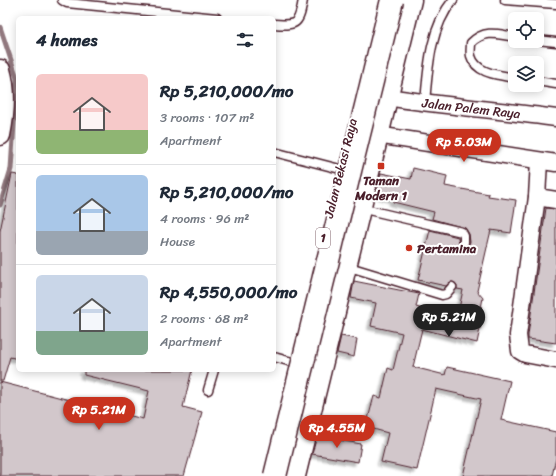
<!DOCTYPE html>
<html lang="en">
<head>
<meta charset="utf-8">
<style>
	body { margin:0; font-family:Sriracha,sans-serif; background:#f2f2f3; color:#1f2937; height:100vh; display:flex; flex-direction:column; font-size:15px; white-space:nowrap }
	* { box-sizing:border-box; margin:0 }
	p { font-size:13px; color:#747a83 }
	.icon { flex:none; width:22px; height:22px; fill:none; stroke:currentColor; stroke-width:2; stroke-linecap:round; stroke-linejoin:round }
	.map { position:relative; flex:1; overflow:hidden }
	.details { position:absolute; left:16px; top:16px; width:260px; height:356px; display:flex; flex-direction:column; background:#fff; border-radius:6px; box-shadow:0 2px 10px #0003 }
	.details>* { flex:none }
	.fabs { position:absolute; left:508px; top:12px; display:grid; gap:8px }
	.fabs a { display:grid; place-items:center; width:36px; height:36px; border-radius:6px; background:#fff; box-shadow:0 2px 10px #0003; font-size:20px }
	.price { position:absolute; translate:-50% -34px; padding:0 9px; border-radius:14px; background:#c8321e; color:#fff; font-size:13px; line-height:26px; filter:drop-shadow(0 1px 2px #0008) }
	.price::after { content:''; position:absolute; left:50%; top:24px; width:12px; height:9px; margin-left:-6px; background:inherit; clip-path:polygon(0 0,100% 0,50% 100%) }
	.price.current { background:#222; color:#fff }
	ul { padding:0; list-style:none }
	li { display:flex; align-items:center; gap:12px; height:100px; padding:0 20px }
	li+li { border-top:1px solid #e0e1e3 }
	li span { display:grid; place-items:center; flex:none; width:112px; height:80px; border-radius:6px; color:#555 }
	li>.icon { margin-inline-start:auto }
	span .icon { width:48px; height:48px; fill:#fffc; stroke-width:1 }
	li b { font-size:17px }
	h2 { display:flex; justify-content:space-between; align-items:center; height:48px; padding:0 20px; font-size:17px }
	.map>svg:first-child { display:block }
</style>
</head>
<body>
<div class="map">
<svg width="556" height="476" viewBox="0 0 556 476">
	<defs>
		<filter id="shadow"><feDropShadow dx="-3.5" dy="3.5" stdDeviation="1" flood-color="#0004"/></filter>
	</defs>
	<rect width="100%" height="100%" fill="#fff"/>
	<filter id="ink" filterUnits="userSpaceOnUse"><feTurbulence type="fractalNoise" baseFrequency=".025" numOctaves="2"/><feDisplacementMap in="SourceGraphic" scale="8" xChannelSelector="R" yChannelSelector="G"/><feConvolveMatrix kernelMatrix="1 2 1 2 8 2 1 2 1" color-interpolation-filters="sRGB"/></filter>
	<g filter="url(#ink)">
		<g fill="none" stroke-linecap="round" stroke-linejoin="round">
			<polyline stroke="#91787e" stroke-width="5" points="0,27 17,78 11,169 0,205"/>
		</g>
		<g fill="#d2c7cb" stroke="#4a1f2b" filter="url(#shadow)">
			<polygon points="413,168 447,176 445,186 489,194 488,196 516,200 511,233 491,230 477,291 483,298 478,323 481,324 477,343 422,329 413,367 445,375 447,367 510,381 501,420 556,432 556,458 552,476 463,476 481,399 436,389 417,470 381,462 388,433 366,427 374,396 381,398 388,368 393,370 402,333 371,326 376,303 351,298 354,281 419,294 416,307 457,318 463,290 457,289 457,285 453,282 450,282 446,286 418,280 430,230 458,237 459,244 462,247 467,247 470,242 469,234 465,228 432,219 434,212 393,202 393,199 376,194 381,173 411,179"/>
			<polygon points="12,174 18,175 18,359 10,357 3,381 0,381 0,231"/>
			<polygon points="546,208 556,209 556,343 528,339 528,335"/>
			<polygon points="341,336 357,339 354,357 337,353"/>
			<polygon points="84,370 192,370 183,407 202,412 184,476 0,476 0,382 143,419 149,391 84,375"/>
			<polygon points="317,436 361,444 358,462 312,454"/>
		</g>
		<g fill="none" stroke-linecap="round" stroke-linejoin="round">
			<defs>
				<g id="service">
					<polyline points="62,0 67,3 217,18"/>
					<polyline points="505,0 556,4"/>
					<path d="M274,24c24,2 25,-1 29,-24"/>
					<path d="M515,37c-17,-3 -30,-8 -44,6 0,4 -1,9 0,13 5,18 29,19 44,22"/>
					<polyline points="537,40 556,42"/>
					<polyline points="537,81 556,84"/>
					<path d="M425,103c3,-35 5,-75 28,-103"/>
					<polyline points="274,152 340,169"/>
					<polyline points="360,208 462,232 464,236 464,242"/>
					<polyline points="346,266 442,295 446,294 452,287"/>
					<polyline points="274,357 292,362"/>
					<polyline points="208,390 214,370"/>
				</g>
				<g id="minor">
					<path id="s1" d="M387,97c56,9 113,13 169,21"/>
					<polyline points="377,135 556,163"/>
					<polyline points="539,161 537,197 518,335 520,351 525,354 556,360"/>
					<polyline points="537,197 556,200"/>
				</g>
				<path id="tertiary" d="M0,70c6,20 4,45 0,65"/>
				<polyline id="trunk" points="294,476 410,0"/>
			</defs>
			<use href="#service" stroke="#4a1f2b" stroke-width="11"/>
			<use href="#minor" stroke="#4a1f2b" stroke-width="19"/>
			<use href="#tertiary" stroke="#4a1f2b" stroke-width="23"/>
			<use href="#trunk" stroke="#4a1f2b" stroke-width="25"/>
			<use href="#service" stroke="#fff" stroke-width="8"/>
			<use href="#minor" stroke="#fff" stroke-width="16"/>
			<use href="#tertiary" stroke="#fff" stroke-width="20"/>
			<use href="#trunk" stroke="#fff" stroke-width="22"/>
			<defs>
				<polyline id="motorway-bridge" points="275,476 392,0"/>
			</defs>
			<use href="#motorway-bridge" stroke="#4a1f2b" stroke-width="25" stroke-linecap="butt"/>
			<use href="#motorway-bridge" stroke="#fff" stroke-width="22"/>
		</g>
	</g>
	<g fill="#c8321e" stroke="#fff" stroke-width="1.5">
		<rect x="377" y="162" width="8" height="8" rx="2"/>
		<circle cx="409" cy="248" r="4"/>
	</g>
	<g text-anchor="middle" stroke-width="4" stroke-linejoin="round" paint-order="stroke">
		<rect fill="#fff" stroke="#80626b" stroke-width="1" x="316" y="228" width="14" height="20" rx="3"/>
		<g font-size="12" font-weight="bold" fill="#4a1f2b">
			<text x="323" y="242">1</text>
		</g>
		<g font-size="13" fill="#4a1f2b" stroke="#fff">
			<text dy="5" stroke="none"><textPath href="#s1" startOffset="85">Jalan Palem Raya</textPath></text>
			<text transform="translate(340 168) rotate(-76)" y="5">Jalan Bekasi Raya</text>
		</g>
		<g font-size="13" font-weight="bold" fill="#4a1f2b" stroke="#fff">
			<text x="381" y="185">Taman<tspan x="381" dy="15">Modern 1</tspan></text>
			<text x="417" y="253" text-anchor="start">Pertamina</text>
		</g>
	</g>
</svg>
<div class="fabs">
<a><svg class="icon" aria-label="locate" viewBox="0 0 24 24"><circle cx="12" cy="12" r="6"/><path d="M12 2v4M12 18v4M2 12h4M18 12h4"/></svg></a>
<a><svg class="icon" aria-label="layers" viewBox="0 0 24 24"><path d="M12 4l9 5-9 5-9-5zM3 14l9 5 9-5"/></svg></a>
</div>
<b class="price" style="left:464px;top:163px">Rp 5.03M</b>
<b class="price current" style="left:449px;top:338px">Rp 5.21M</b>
<b class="price" style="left:99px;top:431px">Rp 5.21M</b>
<b class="price" style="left:337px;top:449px">Rp 4.55M</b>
<section class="details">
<h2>4 homes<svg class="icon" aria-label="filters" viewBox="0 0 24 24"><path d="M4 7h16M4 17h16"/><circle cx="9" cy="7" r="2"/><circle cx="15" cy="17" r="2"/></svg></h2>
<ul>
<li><span style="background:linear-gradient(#f6c9c9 70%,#8fb573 0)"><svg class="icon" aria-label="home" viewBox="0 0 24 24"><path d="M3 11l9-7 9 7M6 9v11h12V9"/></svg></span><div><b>Rp 5,210,000/mo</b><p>3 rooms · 107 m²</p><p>Apartment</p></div></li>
<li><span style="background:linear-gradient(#a9c7e8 70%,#9aa5b1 0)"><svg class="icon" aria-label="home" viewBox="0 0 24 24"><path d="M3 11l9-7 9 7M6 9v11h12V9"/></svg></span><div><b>Rp 5,210,000/mo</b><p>4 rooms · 96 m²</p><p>House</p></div></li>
<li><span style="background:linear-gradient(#c9d6e8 70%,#7fa58c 0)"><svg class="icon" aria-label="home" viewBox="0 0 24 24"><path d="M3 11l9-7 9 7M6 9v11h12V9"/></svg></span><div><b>Rp 4,550,000/mo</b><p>2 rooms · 68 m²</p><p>Apartment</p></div></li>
</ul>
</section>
</div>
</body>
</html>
